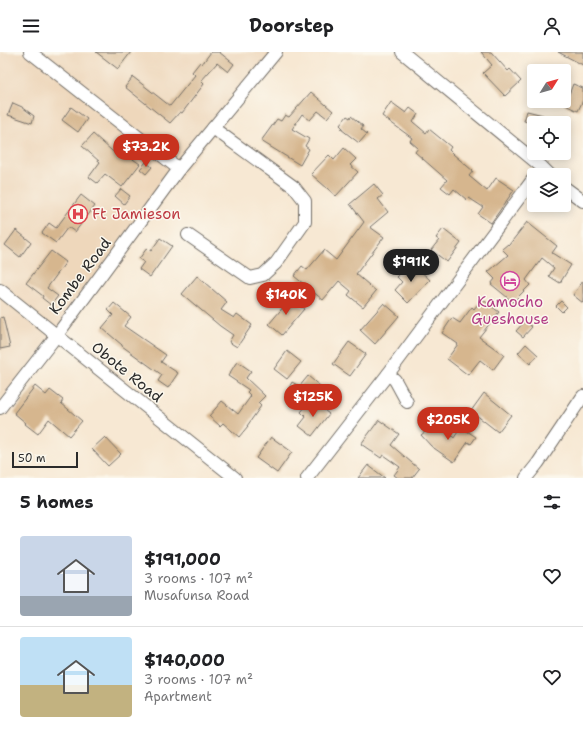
<!DOCTYPE html>
<html lang="en">
<head>
<meta charset="utf-8">
<style>
	body { margin:0; font-family:"Shantell Sans",sans-serif; background:#f6f6f6; color:#202124; height:100vh; display:flex; flex-direction:column; font-size:15px; white-space:nowrap }
	* { box-sizing:border-box; margin:0 }
	p { font-size:13px; color:#757577 }
	.icon { flex:none; width:22px; height:22px; fill:none; stroke:currentColor; stroke-width:2; stroke-linecap:round; stroke-linejoin:round }
	.map { position:relative; height:426px; overflow:hidden }
	.drawer { display:flex; flex-direction:column; background:#fff; flex:1 }
	.drawer>* { flex:none }
	.needle { width:26px; rotate:53deg }
	.fabs { position:absolute; left:527px; top:12px; display:grid; gap:8px }
	.fabs a { display:grid; place-items:center; width:44px; height:44px; border-radius:4px; background:#fff; box-shadow:0 2px 10px #0003; font-size:20px }
	.scale { position:absolute; left:12px; bottom:10px; width:66px; box-sizing:border-box; padding-left:4px; border:2px solid #2b2b2b; border-top:0; font-size:11px; line-height:14px; white-space:nowrap; color:#2b2b2b; -webkit-text-stroke:3px #fbf7ec; paint-order:stroke }
	.price { position:absolute; translate:-50% -34px; padding:0 9px; border-radius:14px; background:#c8321e; color:#fff; font-size:13px; line-height:26px; filter:drop-shadow(0 1px 2px #0008) }
	.price::after { content:''; position:absolute; left:50%; top:24px; width:12px; height:9px; margin-left:-6px; background:inherit; clip-path:polygon(0 0,100% 0,50% 100%) }
	.price.selected { background:#222; color:#fff }
	ul { padding:0; list-style:none }
	li { display:flex; align-items:center; gap:12px; height:100px; padding:0 20px }
	li+li { border-top:1px solid #e0e0e0 }
	li span { display:grid; place-items:center; flex:none; width:112px; height:80px; border-radius:4px; color:#555 }
	li>.icon { margin-inline-start:auto }
	span .icon { width:48px; height:48px; fill:#fffc; stroke-width:1 }
	li b { font-size:17px }
	h2 { display:flex; justify-content:space-between; align-items:center; height:48px; padding:0 20px; font-size:17px }
	header { display:flex; justify-content:space-between; align-items:center; height:52px; padding:0 20px; background:#fff; font-size:18px; font-weight:700 }
	.map>svg:first-child { display:block }
</style>
</head>
<body>
<header><svg class="icon" aria-label="menu" viewBox="0 0 24 24"><path d="M4 6h16M4 12h16M4 18h16"/></svg>Doorstep<svg class="icon" aria-label="person" viewBox="0 0 24 24"><circle cx="12" cy="8" r="4"/><path d="M4 21q1-7 8-7t8 7"/></svg></header>
<div class="map">
<svg width="583" height="426" viewBox="0 0 583 426">
	<rect width="100%" height="100%" fill="#fbf7ec"/>
	<filter id="ink" filterUnits="userSpaceOnUse"><feTurbulence type="fractalNoise" baseFrequency=".025" numOctaves="2"/><feDisplacementMap in="SourceGraphic" scale="8" xChannelSelector="R" yChannelSelector="G"/><feConvolveMatrix kernelMatrix="1 2 1 2 8 2 1 2 1" color-interpolation-filters="sRGB"/></filter>
	<filter id="wash" filterUnits="userSpaceOnUse"><feTurbulence type="fractalNoise" baseFrequency=".012" numOctaves="4" result="noise"/><feDisplacementMap in="SourceGraphic" scale="16" xChannelSelector="R" yChannelSelector="G"/><feGaussianBlur stdDeviation="0.9" result="paint"/><feColorMatrix in="noise" values="0 0 0 0 0 0 0 0 0 0 0 0 0 0 0 0 0 1.4 0 .05"/><feComposite in="paint" operator="in"/></filter>
	<g filter="url(#wash)">
		<rect width="100%" height="100%" fill="#f7e8d3"/>
		<polygon fill="#eed7bb" points="0,0 279,0 64,272 0,349"/>
		<g id="blocks">
			<g fill="#d6b68e">
				<polygon points="96,0 131,0 118,17"/>
				<polygon points="211,0 219,0 234,12 228,20 217,11 201,29 204,32 182,61 180,60 170,71 125,35 133,25 170,54 195,23 192,20 200,10 202,12"/>
				<polygon points="481,0 491,0 508,19 510,17 521,29 505,44 483,21 492,13"/>
				<polygon points="558,0 583,0 583,13"/>
				<polygon points="573,32 583,36 583,48 578,59 565,53"/>
				<polygon points="311,40 333,59 327,66 318,59 310,68 302,62 292,77 309,87 305,94 309,97 300,113 261,89 277,67 281,69 285,63 289,65"/>
				<polygon points="391,50 406,61 410,56 418,62 413,70 426,81 429,77 451,95 449,98 453,102 473,119 469,124 487,139 496,126 514,138 491,171 478,162 483,155 469,146 467,148 454,137 450,142 441,135 447,128 415,100 418,96 410,89 412,86 382,64"/>
				<polygon points="13,51 22,55 34,64 32,71 8,63"/>
				<polygon points="71,55 87,67 78,80 62,68"/>
				<polygon points="527,59 543,63 541,71 532,71 524,69"/>
				<polygon points="347,64 350,66 351,64 363,74 361,77 367,82 359,91 341,77 343,76 340,73"/>
				<polygon points="93,82 120,106 124,101 140,112 122,135 105,122 97,131 89,125 100,110 82,94"/>
				<polygon points="344,96 356,107 350,113 358,120 336,144 311,122 329,103 334,108"/>
				<polygon points="146,110 152,115 146,122 140,117"/>
				<polygon points="374,132 383,143 378,147 388,160 370,175 384,185 356,222 376,239 363,255 348,243 351,239 339,229 323,248 294,224 302,214 307,218 324,198 336,208 364,170 350,152"/>
				<polygon points="121,137 130,144 124,152 115,144"/>
				<polygon points="81,143 95,154 75,180 68,175 56,191 42,181 49,171 56,176"/>
				<polygon points="527,170 557,194 552,201 571,213 560,231 549,224 554,216 542,206 526,228 530,233 513,250 491,232 495,227 488,220 508,203 502,197 508,192 509,193"/>
				<polygon points="443,177 461,191 447,210 431,198 439,188 436,186"/>
				<polygon points="16,178 31,190 20,205 5,193"/>
				<polygon points="160,186 172,194 150,225 139,217 144,210 139,207 147,196 151,199"/>
				<polygon points="51,199 66,210 47,236 58,244 51,253 42,246 43,244 26,231"/>
				<polygon points="408,214 412,217 415,214 430,228 408,251 395,238 402,230 397,225"/>
				<polygon points="197,224 227,250 221,258 234,266 237,262 252,273 237,295 229,290 233,283 220,274 182,242"/>
				<polygon points="583,229 583,251 573,243"/>
				<polygon points="291,246 304,257 282,283 269,272"/>
				<polygon points="482,247 499,260 479,285 504,303 493,318 480,308 468,323 447,307 458,292 442,281 452,266 460,271 472,255 474,257"/>
				<polygon points="561,249 567,255 562,260 556,254"/>
				<polygon points="114,251 131,265 124,274 166,303 161,310 178,321 168,336 158,329 162,323 122,294 122,293 102,276 113,263 108,258"/>
				<polygon points="384,251 399,264 375,292 360,278"/>
				<polygon points="3,265 10,295 0,297 0,266"/>
				<polygon points="525,269 532,275 523,285 516,279"/>
				<polygon points="349,290 366,302 350,324 333,312"/>
				<polygon points="526,292 538,303 530,312 518,301"/>
				<polygon points="287,299 301,310 287,327 274,317"/>
				<polygon points="238,310 251,319 246,326 265,344 258,351 261,354 247,374 248,374 239,385 223,371 220,374 209,364 222,349 238,362 251,344 247,340 249,338 228,324 236,311"/>
				<polygon points="308,324 321,335 312,345 299,335"/>
				<polygon points="292,330 299,334 294,342 288,338"/>
				<polygon points="35,334 46,343 50,338 63,348 61,351 82,369 69,384 49,367 38,382 25,372 26,371 14,361"/>
				<polygon points="484,341 511,363 498,380 471,359"/>
				<polygon points="311,348 329,362 312,384 299,374 306,365 301,360"/>
				<polygon points="379,368 399,382 391,393 419,417 412,426 398,426 394,423 400,415 383,403 381,406 361,392"/>
				<polygon points="439,369 454,386 461,375 476,385 471,392 468,390 454,410 431,394 421,383"/>
				<polygon points="105,385 121,402 108,414 92,397"/>
				<polygon points="271,385 292,400 277,421 256,406"/>
				<polygon points="368,413 385,426 358,426"/>
			</g>
		</g>
	</g>
	<g filter="url(#ink)">
		<use href="#blocks" fill-opacity="0" stroke="#726d66" stroke-width="1"/>
		<g fill="none" stroke-linecap="round" stroke-linejoin="round">
			<defs>
				<g id="minor">
					<polyline points="30,0 179,117"/>
					<polyline points="402,0 542,115 550,123"/>
					<polyline points="564,135 583,149"/>
					<polyline points="188,183 250,226 263,223 276,211 305,170 305,149 294,135 213,76"/>
					<polyline points="0,238 235,426"/>
					<polyline points="388,322 395,328 407,350"/>
					<polyline points="0,356 57,283 179,117 276,0"/>
					<polyline points="307,426 388,322 534,126"/>
					<polyline points="526,426 538,411 583,344"/>
				</g>
			</defs>
			<use href="#minor" stroke="#726d66" stroke-width="14"/>
			<use href="#minor" stroke="#fff" stroke-width="12"/>
		</g>
	</g>
	<defs>
		<symbol id="hospital-ring" viewBox="-11 -11 22 22"><circle r="9.5" fill="#fbf7ec" stroke="#e0444e" stroke-width="1.5"/><path d="M-5-5h3v3.5h4V-5h3V5h-3V1.5h-4V5h-3Z" fill="#e0444e"/></symbol>
		<symbol id="hotel-ring" viewBox="-11 -11 22 22"><circle r="9.5" fill="#fbf7ec" stroke="#d1479c" stroke-width="1.5"/><path d="M-6-4.5h1.5V1H6V5H4.5V3h-9V5H-6ZM-4 0a1.8 1.8 0 1 1 3.6 0ZM.5 0V-2.5h3Q6-2.5 6 0Z" fill="#d1479c"/></symbol>
	</defs>
	<g fill-rule="evenodd">
		<use href="#hospital-ring" x="67" y="151" width="22" height="22"/>
		<use href="#hotel-ring" x="499" y="218" width="22" height="22"/>
	</g>
	<g text-anchor="middle" stroke-width="3" stroke-linejoin="round" paint-order="stroke">
		<g font-size="15" fill="#be3a42" stroke="#fbf7ec" text-anchor="start">
			<text x="92" y="167">Ft Jamieson</text>
		</g>
		<g font-size="15" fill="#2b2b2b" stroke="#fbf7ec">
			<text transform="translate(80 224) rotate(-53)" y="5">Kombe Road</text>
			<text transform="translate(127 320) rotate(39)" y="5">Obote Road</text>
		</g>
		<g font-size="15" fill="#b23c85" stroke="#fbf7ec">
			<text x="510" y="255">Kamocho<tspan x="510" dy="17">Gueshouse</tspan></text>
		</g>
	</g>
</svg>
<div class="fabs">
<a><svg class="needle" viewBox="-14 -14 28 28"><path d="M0-13l5 13h-10z" fill="#e53935"/><path d="M0 13l5-13h-10z" fill="#757577"/></svg></a>
<a><svg class="icon" aria-label="locate" viewBox="0 0 24 24"><circle cx="12" cy="12" r="6"/><path d="M12 2v4M12 18v4M2 12h4M18 12h4"/></svg></a>
<a><svg class="icon" aria-label="layers" viewBox="0 0 24 24"><path d="M12 4l9 5-9 5-9-5zM3 14l9 5 9-5"/></svg></a>
</div>
<div class="scale">50 m</div>
<b class="price" style="left:146px;top:116px">$73.2K</b>
<b class="price selected" style="left:411px;top:231px">$191K</b>
<b class="price" style="left:286px;top:264px">$140K</b>
<b class="price" style="left:313px;top:366px">$125K</b>
<b class="price" style="left:448px;top:389px">$205K</b>
</div>
<section class="drawer">
<h2>5 homes<svg class="icon" aria-label="filters" viewBox="0 0 24 24"><path d="M4 7h16M4 17h16"/><circle cx="9" cy="7" r="2"/><circle cx="15" cy="17" r="2"/></svg></h2>
<ul>
<li><span style="background:linear-gradient(#c9d6e8 75%,#9aa5b1 0)"><svg class="icon" aria-label="home" viewBox="0 0 24 24"><path d="M3 11l9-7 9 7M6 9v11h12V9"/></svg></span><div><b>$191,000</b><p>3 rooms · 107 m²</p><p>Musafunsa Road</p></div><svg class="icon" aria-label="heart" viewBox="0 0 24 24"><path d="M12 20l-8-8c-3-5 5-10 8-4 3-6 11-1 8 4z"/></svg></li>
<li><span style="background:linear-gradient(#bfe0f5 60%,#c2b280 0)"><svg class="icon" aria-label="home" viewBox="0 0 24 24"><path d="M3 11l9-7 9 7M6 9v11h12V9"/></svg></span><div><b>$140,000</b><p>3 rooms · 107 m²</p><p>Apartment</p></div><svg class="icon" aria-label="heart" viewBox="0 0 24 24"><path d="M12 20l-8-8c-3-5 5-10 8-4 3-6 11-1 8 4z"/></svg></li>
</ul>
</section>
</body>
</html>
